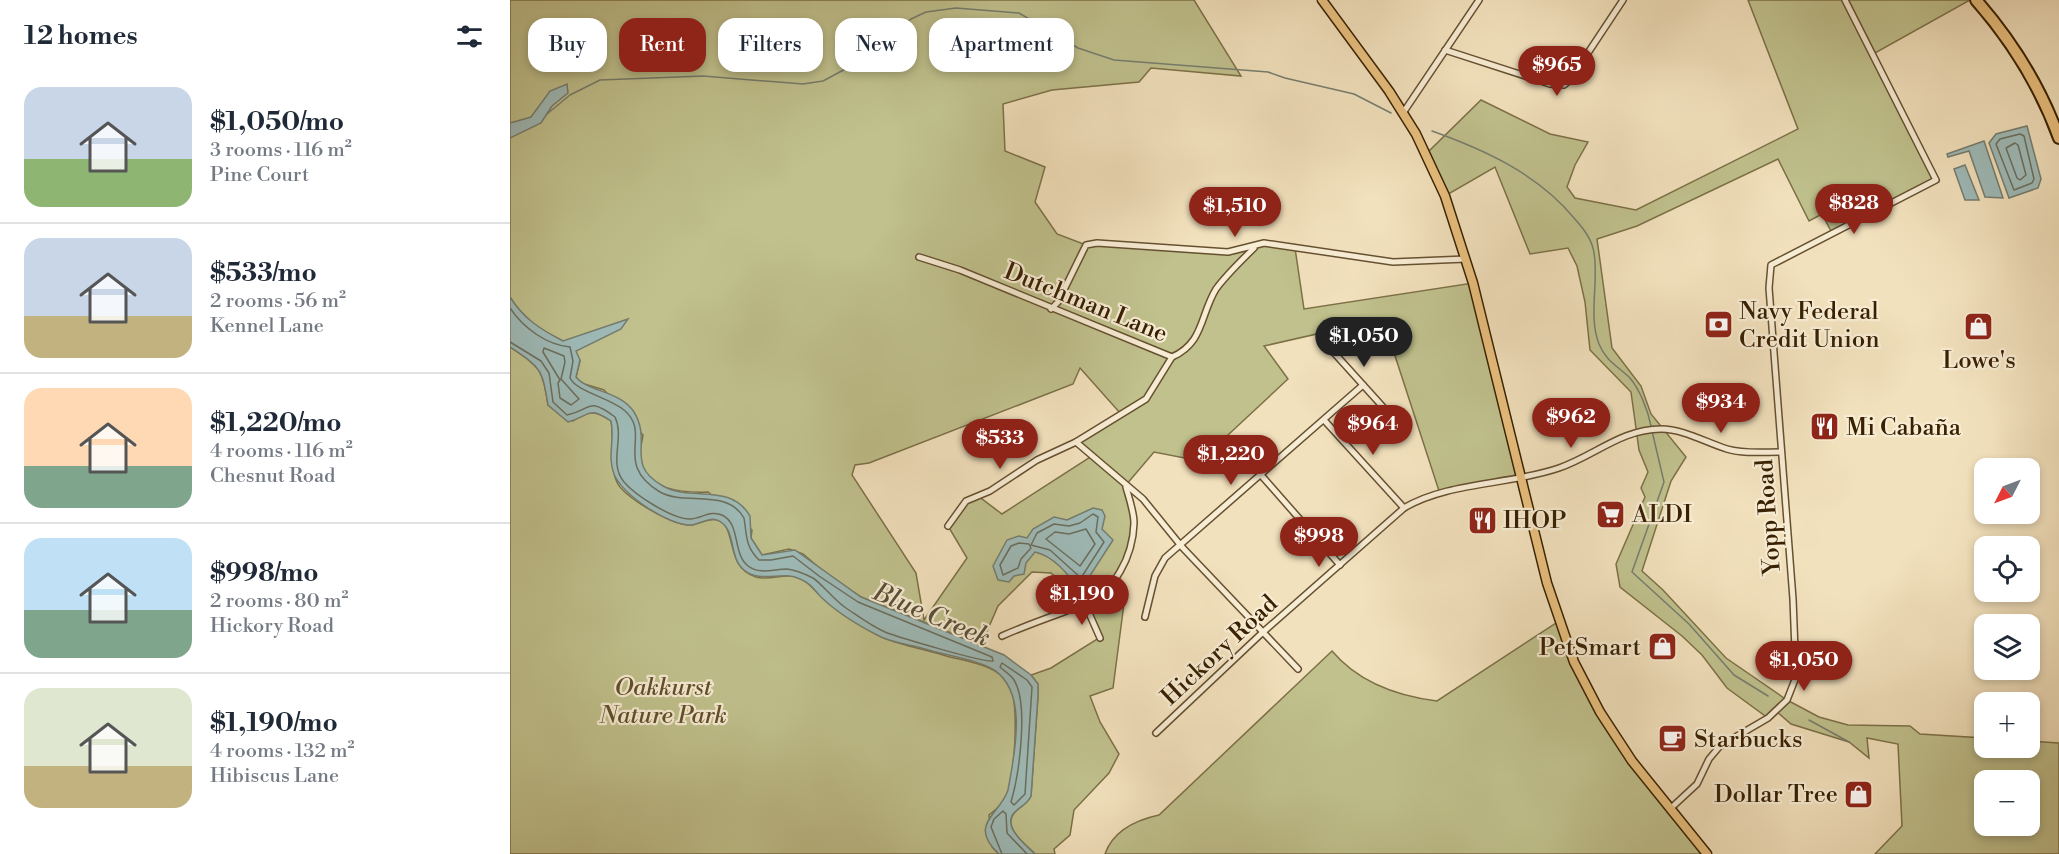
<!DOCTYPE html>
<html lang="en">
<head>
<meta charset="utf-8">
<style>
	body { margin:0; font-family:"Libre Bodoni",serif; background:#f2f2f3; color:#1f2937; height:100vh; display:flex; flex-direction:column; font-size:22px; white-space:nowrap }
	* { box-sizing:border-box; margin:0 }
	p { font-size:20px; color:#747a83 }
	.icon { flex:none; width:33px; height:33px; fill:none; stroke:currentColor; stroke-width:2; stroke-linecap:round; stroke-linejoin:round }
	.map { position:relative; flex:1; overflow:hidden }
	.details { display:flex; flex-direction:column; background:#fff; width:510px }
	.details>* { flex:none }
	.guide { position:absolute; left:18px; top:18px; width:570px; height:54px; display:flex; gap:12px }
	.needle { width:39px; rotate:228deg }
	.buttons { position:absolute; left:1464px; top:458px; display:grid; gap:12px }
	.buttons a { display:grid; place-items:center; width:66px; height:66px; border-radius:12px; background:#fff; box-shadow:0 3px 9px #0003; font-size:30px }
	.price { position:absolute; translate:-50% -51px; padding:0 14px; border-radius:21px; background:#8f2418; color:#fff; font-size:20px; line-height:39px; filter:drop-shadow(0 2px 3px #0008) }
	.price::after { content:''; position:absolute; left:50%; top:36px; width:18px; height:14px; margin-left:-9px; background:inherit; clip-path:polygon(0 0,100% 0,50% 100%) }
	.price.active { background:#222; color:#fff }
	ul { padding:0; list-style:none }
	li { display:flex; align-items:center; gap:18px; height:150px; padding:0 24px }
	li+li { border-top:2px solid #e0e1e3 }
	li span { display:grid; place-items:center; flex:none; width:168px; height:120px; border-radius:18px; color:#555 }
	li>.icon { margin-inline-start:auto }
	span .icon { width:72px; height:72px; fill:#fffc; stroke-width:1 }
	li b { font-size:26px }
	h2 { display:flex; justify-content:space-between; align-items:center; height:72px; padding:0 24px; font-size:26px }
	.tag { padding:0 21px; border-radius:18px; background:#fff; box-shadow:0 3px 9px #0003; font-size:21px; line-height:54px }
	.tag.active { background:#8f2418; color:#fff }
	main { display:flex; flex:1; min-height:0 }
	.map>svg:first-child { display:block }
</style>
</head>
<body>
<main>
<section class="details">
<h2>12 homes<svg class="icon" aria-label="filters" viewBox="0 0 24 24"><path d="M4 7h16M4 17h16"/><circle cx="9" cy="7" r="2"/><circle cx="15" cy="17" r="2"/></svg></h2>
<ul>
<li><span style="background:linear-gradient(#c9d6e8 60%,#8fb573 0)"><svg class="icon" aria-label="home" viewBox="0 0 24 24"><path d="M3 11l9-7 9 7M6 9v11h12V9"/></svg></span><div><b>$1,050/mo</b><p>3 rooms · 116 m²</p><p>Pine Court</p></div></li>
<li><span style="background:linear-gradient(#c9d6e8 65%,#c2b280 0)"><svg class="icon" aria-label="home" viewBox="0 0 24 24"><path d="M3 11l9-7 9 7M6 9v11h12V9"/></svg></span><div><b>$533/mo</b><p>2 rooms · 56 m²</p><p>Kennel Lane</p></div></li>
<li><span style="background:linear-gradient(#ffd9b3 65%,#7fa58c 0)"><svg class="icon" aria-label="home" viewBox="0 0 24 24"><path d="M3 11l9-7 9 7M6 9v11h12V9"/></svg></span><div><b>$1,220/mo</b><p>4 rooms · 116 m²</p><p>Chesnut Road</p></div></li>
<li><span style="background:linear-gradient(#bfe0f5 60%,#7fa58c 0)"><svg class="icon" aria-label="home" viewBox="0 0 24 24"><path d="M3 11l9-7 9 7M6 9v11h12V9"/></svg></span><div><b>$998/mo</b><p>2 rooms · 80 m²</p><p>Hickory Road</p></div></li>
<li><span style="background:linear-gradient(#dfe7d0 65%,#c2b280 0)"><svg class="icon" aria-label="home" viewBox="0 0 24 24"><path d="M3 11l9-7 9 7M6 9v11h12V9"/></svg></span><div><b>$1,190/mo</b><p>4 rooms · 132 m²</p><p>Hibiscus Lane</p></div></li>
</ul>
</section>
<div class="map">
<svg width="1549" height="854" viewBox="0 0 1549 854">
	<rect width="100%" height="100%" fill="#f2e1bd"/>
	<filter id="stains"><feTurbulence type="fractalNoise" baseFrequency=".00333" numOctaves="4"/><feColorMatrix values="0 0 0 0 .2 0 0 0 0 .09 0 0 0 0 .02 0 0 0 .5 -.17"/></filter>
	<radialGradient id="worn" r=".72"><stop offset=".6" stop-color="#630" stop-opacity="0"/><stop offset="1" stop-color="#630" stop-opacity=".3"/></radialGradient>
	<g fill="#c0c18d" stroke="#7c7047" stroke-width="1.5" fill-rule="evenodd">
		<path d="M0,0h684l47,76 -90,-8 -12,14 -87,8 -49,14 2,47 40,16 -10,35 22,32 29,11 142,7 36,-9 31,5 9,61 169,-26 48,195 -81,16 -57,-175 -119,27 24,33 -88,82 -46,-9 -28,33 8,37 -3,18 -15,40 10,8 -13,100 -23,8 10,26 19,32 -10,19 -35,37 -4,25 -16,14 1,5h-20c-9,-9 -33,-27 -21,-41 6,-7 13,-8 17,-17l7,-100v-12l-7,-9 20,-7 48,-30 -14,-34 -34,-31 -19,-1 -34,34 -17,39 -120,-48 -31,-20 -27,-23 -14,-5 -27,6 -11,-17 1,-8 -44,-38c-22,1 -67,-2 -68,-32 -1,-8 2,-17 3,-25l-39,-45 -23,-7 -5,-6 4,-16 -17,-20 -29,-15 -14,-13 -10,-16zM570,368l41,46 -45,28 16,14 -90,58 -24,-18 -21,14 -9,16 19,32 -43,62 -8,-47 -64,-98 3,-10 14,-2 204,-79z"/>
		<path d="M1238,0h222l-97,54 63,126 -104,53 -10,-19 -13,7 -31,-62 -141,67 -40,13 15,109 29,38 10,28 35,43 -15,24 -29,90 21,19 63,68 61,42 32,17 29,8 62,1 10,8 64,4v9h46v-6l29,2v111h-184l27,-28 -4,-82 -31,-6 2,20 -20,-16 -58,-18 -15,-13 -8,7 -41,-30 -25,-33 -20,-19 -62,-49 -4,-23 29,-67 -4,-9 7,-16 -9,-22 -8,-58 -41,-42 -5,-48 -8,-36 -9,-18 -38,6 -35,-87 -50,29 -19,-42 55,-54 69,34 38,8 -13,23 -8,22 8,11 61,12 162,-81zM1474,780h46v45h-46z"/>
		<path d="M0,347c31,21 32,21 38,58l25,16c15,-11 22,-11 38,0 4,18 -4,49 9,66 12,14 53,39 71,38 9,-1 18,-8 27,-5 20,8 6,47 38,57 13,4 28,-4 41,0 12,4 15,12 24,19 14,13 44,33 61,41 18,8 41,12 61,18 20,6 53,9 66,28 11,17 6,99 -4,116 -3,6 -11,12 -16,16l3,32 7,7h-489z"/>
		<path d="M1049,621l41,91 107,142h-602c8,-23 31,-34 54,-39l173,-164c27,32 65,45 105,50z"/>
	</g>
	<g fill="#9ebbb9" stroke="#757d6f" stroke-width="1.5">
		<polygon points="57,84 58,93 42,106 31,123 0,138 0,123 21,117 40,91"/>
		<polygon points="1517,126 1531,179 1528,188 1499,198 1479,143 1486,134"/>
		<polygon points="1474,141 1493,198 1475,197 1459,151 1438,157 1437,154"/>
		<polygon points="1455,165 1469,200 1455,200 1444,169"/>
		<path d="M0,297c14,22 30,32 53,44l65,-22 -7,10 -45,22 4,9 -4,17c12,15 45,14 58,35 19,31 -10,52 29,74 28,16 67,-4 87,30l1,22 11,17 33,-5 66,47 143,58 27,20 7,9v12l-7,100c-4,9 -11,10 -17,17 -12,14 12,32 21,41h-36c-32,-30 1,-39 9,-64 6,-34 21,-97 -14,-120 -15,-10 -50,-15 -69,-21 -14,-4 -31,-6 -44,-12 -20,-10 -45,-25 -61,-41 -7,-8 -10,-13 -20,-17 -18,-9 -39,5 -56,-9 -15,-12 -8,-38 -23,-48 -10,-7 -20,2 -30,3 -22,1 -70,-31 -77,-51 -7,-18 1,-35 -3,-53 -23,-16 -21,-5 -43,1l-20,-17c-6,-37 -7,-37 -38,-58z"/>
		<path d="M583,508l9,2 3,6 -3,13 11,11 -29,45 -6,5c-9,-16 -25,-34 -43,-38l-9,11 -2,11 -10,2 -5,6 -11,-2 -5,-14 14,-26 12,-4 8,2 6,-9 21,-12 13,3z"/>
	</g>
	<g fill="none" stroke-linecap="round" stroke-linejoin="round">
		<g stroke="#6b6e5d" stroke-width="1.5">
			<polygon points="1510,134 1514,136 1524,179 1522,183 1504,190 1486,144 1490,139"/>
			<polygon points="1505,143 1508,145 1516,175 1510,180 1507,178 1496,148"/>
			<path d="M0,308c13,20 37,37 60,39l3,14 -3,17c7,14 38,19 54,32 29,24 -12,53 36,82 25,14 67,-4 84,26 3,18 1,28 15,42h12l22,-4 26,20 39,26 134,55 1,4c-9,2 -95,-24 -108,-29 -14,-6 -27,-16 -39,-24 -11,-7 -26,-26 -33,-30 -8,-4 -16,-8 -26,-9 -13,0 -27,6 -39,-3 -16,-13 -7,-42 -26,-51 -11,-5 -20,3 -31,4 -18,1 -56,-24 -67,-37 -16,-19 1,-44 -9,-65 -28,-21 -23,-7 -48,-2l-14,-13 -4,-29 -8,-12 -31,-19"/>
			<polygon points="34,348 54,356 55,362 51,379 69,399 61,405 50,398 48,383 50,380 33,352"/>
			<polygon points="583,514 588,517 586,532 594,542 571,578 540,550 521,545 527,533 544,524 559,526 570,523"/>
			<polygon points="576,529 585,544 570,566 536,539 545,532 559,534"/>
			<polygon points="509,543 519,544 521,548 511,559 508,568 493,575 490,565 501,546"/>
			<path d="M492,663l25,17 5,7 -7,107 -11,11 -3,-3c8,-27 18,-98 3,-122 -3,-5 -10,-9 -14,-13z"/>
			<polyline points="492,854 481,827 484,819 493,811 496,814 497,833 517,854"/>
		</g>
		<g stroke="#757d6f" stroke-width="1.5">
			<polyline points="37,114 60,95 90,80 193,76 293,84 313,81 341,66 401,19 416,12 446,8 509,13 568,48 604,60 758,72 775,78 844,94 881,113"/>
			<path d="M922,131c53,19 106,43 142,87 9,10 18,21 20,35 5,29 -6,63 5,91 7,17 17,21 30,33 11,12 19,34 22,49"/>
			<polyline points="1142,431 1154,482 1122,572 1179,624 1224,675 1258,696"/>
			<polyline points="1299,720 1339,742"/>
		</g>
		<defs>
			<g id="minor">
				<polyline points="935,50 1040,84 1054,85 1060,80 1113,0"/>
				<polyline points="893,113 969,0"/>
				<path d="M409,257l41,13 212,87c32,-14 28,-42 44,-68 11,-15 25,-28 38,-41"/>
				<polyline points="541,309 548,302 576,245 587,243 718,252 754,243 883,262 956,259"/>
				<polyline points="817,345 873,407"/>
				<polyline points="814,420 894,508"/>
				<polyline points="566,442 633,499 672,547 788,669"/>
				<polyline points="751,475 830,565"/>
				<polyline points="438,526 456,501 480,491 527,460 566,442 636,399 662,357"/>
				<polyline points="575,604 590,638"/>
				<polyline points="635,617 645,576 655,558 853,385"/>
				<path d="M492,636c27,-12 54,-21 81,-31 32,-13 50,-49 51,-82 0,-11 -5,-25 -8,-36"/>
				<path d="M646,733l106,-100 142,-125c43,-26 106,-23 155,-40 35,-12 63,-39 102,-39 22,0 44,13 66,20 17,5 36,3 54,3"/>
				<polyline points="1160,809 1187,784 1199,759 1210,746 1258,718 1277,700 1286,677 1283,599 1259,288 1261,265 1426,180 1335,0"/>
			</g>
			<polyline id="primary" points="812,0 879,91 906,134 935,196 963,283 1037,583 1064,662 1090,712 1122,761 1197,854"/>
			<path id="motorway" d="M1466,0c37,42 64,86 83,138"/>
		</defs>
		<use href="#minor" stroke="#665030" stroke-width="8"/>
		<use href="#primary" stroke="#382001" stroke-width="11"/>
		<use href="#motorway" stroke="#382001" stroke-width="14"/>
		<use href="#minor" stroke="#f7ecd4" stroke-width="5"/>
		<use href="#primary" stroke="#e9c07e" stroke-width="8"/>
		<use href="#motorway" stroke="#e9c07e" stroke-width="10"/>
	</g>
	<defs>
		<symbol id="bank-square" viewBox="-11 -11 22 22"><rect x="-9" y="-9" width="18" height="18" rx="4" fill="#8f2418" stroke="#f7ecd4"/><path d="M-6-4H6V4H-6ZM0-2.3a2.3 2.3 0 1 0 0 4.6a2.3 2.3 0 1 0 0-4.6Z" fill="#fff"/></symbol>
		<symbol id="shop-square" viewBox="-11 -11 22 22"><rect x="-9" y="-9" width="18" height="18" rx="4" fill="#8f2418" stroke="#f7ecd4"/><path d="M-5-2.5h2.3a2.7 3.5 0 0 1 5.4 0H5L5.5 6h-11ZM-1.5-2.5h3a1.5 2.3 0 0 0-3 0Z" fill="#fff"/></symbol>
		<symbol id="restaurant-square" viewBox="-11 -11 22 22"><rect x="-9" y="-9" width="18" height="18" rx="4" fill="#8f2418" stroke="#f7ecd4"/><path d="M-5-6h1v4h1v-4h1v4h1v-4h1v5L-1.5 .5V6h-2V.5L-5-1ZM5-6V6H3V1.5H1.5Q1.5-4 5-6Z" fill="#fff"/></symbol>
		<symbol id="supermarket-square" viewBox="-11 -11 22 22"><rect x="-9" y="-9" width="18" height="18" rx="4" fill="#8f2418" stroke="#f7ecd4"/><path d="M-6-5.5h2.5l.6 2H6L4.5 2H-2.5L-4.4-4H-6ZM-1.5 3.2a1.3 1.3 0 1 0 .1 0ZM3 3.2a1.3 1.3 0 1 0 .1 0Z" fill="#fff"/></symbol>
		<symbol id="cafe-square" viewBox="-11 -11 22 22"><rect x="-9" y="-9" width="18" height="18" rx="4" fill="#8f2418" stroke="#f7ecd4"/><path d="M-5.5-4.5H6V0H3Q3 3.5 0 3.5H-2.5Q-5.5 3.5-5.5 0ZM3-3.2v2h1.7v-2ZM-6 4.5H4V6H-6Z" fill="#fff"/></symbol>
	</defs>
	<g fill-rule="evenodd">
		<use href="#bank-square" x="1192" y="308" width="33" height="33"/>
		<use href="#shop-square" x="1452" y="310" width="33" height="33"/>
		<use href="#restaurant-square" x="1298" y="410" width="33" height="33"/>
		<use href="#supermarket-square" x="1084" y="498" width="33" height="33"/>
		<use href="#restaurant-square" x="956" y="504" width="33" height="33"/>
		<use href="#shop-square" x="1136" y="630" width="33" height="33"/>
		<use href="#cafe-square" x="1146" y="722" width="33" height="33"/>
		<use href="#shop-square" x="1332" y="778" width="33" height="33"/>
	</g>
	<g text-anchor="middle" stroke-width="4.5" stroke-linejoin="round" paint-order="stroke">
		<g font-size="24" fill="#382001" stroke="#f7ecd4">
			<text transform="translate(576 302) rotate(22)" y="8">Dutchman Lane</text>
			<text transform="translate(1258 517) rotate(-94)" y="8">Yopp Road</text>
			<text transform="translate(709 650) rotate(-43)" y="8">Hickory Road</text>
		</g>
		<g font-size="24" fill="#382001" stroke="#f7ecd4" text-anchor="start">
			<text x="1229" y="319">Navy Federal<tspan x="1229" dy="28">Credit Union</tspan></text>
			<text x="1469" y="368" text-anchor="middle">Lowe's</text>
			<text x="1336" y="435">Mi Cabaña</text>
			<text x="1122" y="522">ALDI</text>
			<text x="993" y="528">IHOP</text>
			<text x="1131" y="655" text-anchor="end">PetSmart</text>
			<text x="1184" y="747">Starbucks</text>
			<text x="1328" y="802" text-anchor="end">Dollar Tree</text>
		</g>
		<g font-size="24" font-style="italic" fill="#61502b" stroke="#f7ecd4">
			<text x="153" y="695">Oakkurst<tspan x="153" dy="28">Nature Park</tspan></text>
		</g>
		<g font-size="26" font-style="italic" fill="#574e38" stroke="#f7ecd4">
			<text transform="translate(422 614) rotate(23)" y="9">Blue Creek</text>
		</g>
	</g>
	<rect width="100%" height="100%" filter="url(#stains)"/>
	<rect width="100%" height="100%" fill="url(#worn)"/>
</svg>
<div class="buttons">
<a><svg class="needle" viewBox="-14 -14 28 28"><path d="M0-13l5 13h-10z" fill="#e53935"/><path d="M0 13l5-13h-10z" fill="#747a83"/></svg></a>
<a><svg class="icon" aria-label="locate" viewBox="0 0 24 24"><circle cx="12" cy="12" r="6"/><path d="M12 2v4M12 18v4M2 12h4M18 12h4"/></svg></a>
<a><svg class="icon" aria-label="layers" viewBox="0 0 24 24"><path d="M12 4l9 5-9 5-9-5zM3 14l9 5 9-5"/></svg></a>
<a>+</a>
<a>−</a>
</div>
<b class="price" style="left:1047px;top:97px">$965</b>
<b class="price" style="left:1344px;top:235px">$828</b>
<b class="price" style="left:725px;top:238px">$1,510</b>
<b class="price active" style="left:854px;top:368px">$1,050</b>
<b class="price" style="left:1211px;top:434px">$934</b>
<b class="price" style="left:1061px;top:449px">$962</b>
<b class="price" style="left:863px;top:456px">$964</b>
<b class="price" style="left:490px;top:470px">$533</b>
<b class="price" style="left:721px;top:486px">$1,220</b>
<b class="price" style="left:809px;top:568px">$998</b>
<b class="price" style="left:572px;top:626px">$1,190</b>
<b class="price" style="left:1294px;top:692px">$1,050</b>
<div class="guide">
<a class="tag">Buy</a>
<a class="tag active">Rent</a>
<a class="tag">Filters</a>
<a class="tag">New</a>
<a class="tag">Apartment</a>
</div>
</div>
</main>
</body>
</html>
